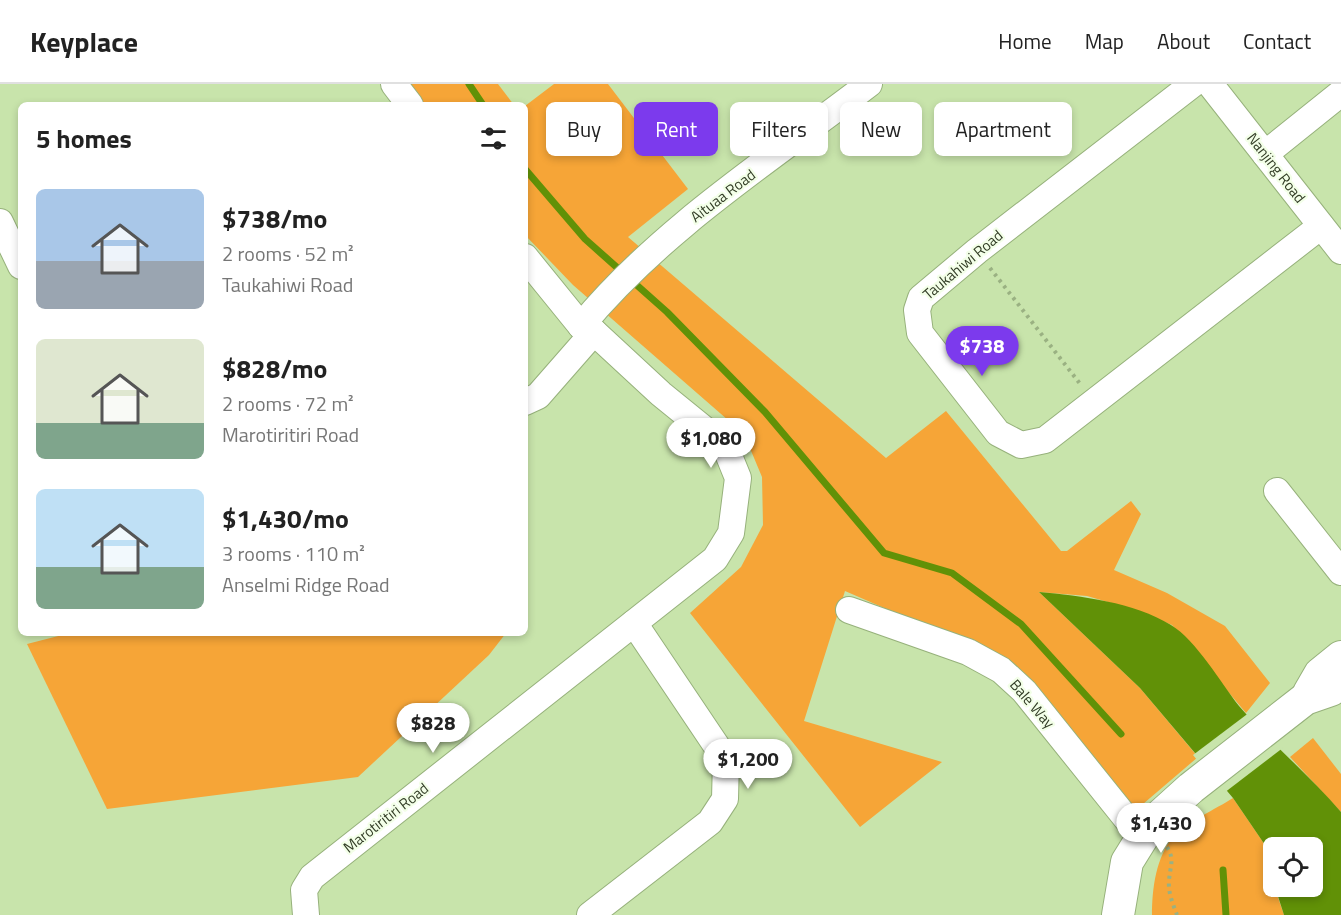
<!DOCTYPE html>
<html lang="en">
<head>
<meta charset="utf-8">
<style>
	body { margin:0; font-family:"Titillium Web",sans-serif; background:#f6f6f6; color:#222; height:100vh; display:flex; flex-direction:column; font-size:22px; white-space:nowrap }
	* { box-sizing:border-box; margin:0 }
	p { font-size:20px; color:#767676 }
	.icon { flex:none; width:33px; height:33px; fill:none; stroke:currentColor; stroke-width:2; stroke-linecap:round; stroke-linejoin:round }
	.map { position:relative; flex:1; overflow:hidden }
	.sheet { position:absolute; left:18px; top:18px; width:510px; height:534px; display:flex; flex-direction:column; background:#fff; border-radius:9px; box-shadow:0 3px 9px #0003 }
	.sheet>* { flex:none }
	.banner { position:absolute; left:546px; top:18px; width:570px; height:54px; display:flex; gap:12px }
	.controls { position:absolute; left:1263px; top:753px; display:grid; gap:12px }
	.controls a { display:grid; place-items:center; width:60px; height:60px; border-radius:9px; background:#fff; box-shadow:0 3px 9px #0003; font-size:30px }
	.price { position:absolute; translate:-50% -51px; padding:0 14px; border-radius:21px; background:#fff; color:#222; font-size:20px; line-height:39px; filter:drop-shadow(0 2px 3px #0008) }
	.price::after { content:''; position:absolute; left:50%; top:36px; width:18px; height:14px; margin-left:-9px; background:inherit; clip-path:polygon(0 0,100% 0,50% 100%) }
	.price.active { background:#7c3aed; color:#fff }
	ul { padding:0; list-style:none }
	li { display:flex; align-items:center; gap:18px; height:150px; padding:0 18px }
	li span { display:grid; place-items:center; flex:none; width:168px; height:120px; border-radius:9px; color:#555 }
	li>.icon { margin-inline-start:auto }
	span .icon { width:72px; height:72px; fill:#fffc; stroke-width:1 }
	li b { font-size:26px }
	h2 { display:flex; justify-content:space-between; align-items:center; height:72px; padding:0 18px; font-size:26px }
	.chip { padding:0 21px; border-radius:9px; background:#fff; box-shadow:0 3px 9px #0003; font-size:21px; line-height:54px }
	.chip.active { background:#7c3aed; color:#fff }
	header { display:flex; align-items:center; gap:36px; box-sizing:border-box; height:84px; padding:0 30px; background:#fff; border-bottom:2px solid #e0e0e0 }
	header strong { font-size:28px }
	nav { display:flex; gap:33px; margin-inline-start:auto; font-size:21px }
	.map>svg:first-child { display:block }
</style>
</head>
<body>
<header>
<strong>Keyplace</strong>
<nav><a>Home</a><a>Map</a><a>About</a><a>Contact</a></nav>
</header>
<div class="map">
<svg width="1341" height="831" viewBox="0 0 1341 831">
	<rect width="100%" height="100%" fill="#c8e4ab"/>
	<g fill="#f6a537">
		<polygon points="407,0 498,0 514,21 423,21"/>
		<polygon points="554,0 608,0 688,105 628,153 886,374 946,327 1061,467 1067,467 1131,417 1141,430 1114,486 1167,509 1225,542 1270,599 1246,629 1172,541 1132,525 1087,512 1039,508 1140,604 1198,673 1136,726 1011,579 845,507 804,637 942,678 860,743 690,529 741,483 763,441 762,393 744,350 573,201 525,151 525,22"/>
		<polygon points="70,549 506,549 489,571 358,693 107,725 27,560"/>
		<polygon points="1313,654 1341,690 1341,728 1290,673"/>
		<path d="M1233,714l32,47 9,41 10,29h-132c0,-26 4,-59 22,-79 13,-14 42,-27 59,-38z"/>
	</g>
	<path fill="#619107" d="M1039,508c42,4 95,10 132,33 25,15 50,58 68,81 32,37 70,69 102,106v103h-57l-9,-28 37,-1v-38h-38l-1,32 -8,-35 -32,-47 -93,-110z"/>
	<polygon fill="#c8e4ab" points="1250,628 1284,663 1224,709 1193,671"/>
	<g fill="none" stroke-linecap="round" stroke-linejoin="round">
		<g stroke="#619107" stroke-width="7">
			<polyline points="469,0 483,21"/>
			<polyline points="525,85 585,155 667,228 765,328 884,469 952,489 1021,540 1121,650"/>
			<polyline points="1223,786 1226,831"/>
		</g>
		<defs>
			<g id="minor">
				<polyline points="394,0 410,21"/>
				<polyline points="1193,0 977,167 921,214 917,226 920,249 998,349 1021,361 1045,356 1321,142"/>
				<polyline points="1210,0 1341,167"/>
				<polyline points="1265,70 1341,9"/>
				<polyline points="0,138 21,182"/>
				<path d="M581,242c79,-96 190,-167 288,-242"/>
				<polyline points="525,318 538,312 594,248"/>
				<polyline points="1277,407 1341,488"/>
				<polyline points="849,526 968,568 1001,586 1024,607 1142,754"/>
				<polyline points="306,831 304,806 312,793 715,475 731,449 738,394 725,362 661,310 594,248 581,242 525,173"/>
				<polyline points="590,831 710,738 725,715 726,676 634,539"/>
			</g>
			<g id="tertiary">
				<polyline points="1309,609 1320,590 1341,573"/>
				<polyline points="1118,831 1127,778 1150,741 1191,704 1305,615 1331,606 1341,598"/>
			</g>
		</defs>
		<use href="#minor" stroke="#96b17b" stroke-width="28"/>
		<use href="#tertiary" stroke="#96b17b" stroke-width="34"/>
		<g stroke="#9ab182" stroke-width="4" stroke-dasharray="3 4.5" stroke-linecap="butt">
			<polyline points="990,184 1081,301"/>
			<path d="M1167,763c8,13 3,19 2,34 -1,12 4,23 8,34"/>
		</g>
		<use href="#minor" stroke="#fff" stroke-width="26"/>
		<use href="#tertiary" stroke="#fff" stroke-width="32"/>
	</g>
	<g text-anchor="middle" stroke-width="4.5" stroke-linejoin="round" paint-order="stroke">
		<g font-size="15" fill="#323d26" stroke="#f3ffe8">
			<text transform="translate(1276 84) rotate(52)" y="5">Nanjing Road</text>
			<text transform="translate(723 112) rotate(-37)" y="5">Aituaa Road</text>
			<text transform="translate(963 181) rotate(-40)" y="5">Taukahiwi Road</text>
			<text transform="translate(1032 620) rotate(49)" y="5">Bale Way</text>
			<text transform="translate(386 734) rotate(-38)" y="5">Marotiritiri Road</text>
		</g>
	</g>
</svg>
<div class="controls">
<a><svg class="icon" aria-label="locate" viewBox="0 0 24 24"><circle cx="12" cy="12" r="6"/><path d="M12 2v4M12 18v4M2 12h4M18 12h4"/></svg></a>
</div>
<b class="price active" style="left:982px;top:293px">$738</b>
<b class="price" style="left:711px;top:385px">$1,080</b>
<b class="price" style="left:433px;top:670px">$828</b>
<b class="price" style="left:748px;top:706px">$1,200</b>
<b class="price" style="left:1161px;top:770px">$1,430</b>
<div class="banner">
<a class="chip">Buy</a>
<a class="chip active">Rent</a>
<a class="chip">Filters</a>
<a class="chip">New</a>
<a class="chip">Apartment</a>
</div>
<section class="sheet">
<h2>5 homes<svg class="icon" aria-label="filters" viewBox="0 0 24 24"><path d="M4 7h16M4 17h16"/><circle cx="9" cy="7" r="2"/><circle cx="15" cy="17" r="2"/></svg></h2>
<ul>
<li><span style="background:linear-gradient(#a9c7e8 60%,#9aa5b1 0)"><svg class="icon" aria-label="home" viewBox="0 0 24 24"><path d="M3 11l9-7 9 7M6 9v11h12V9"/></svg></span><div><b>$738/mo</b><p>2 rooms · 52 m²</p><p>Taukahiwi Road</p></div></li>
<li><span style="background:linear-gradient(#dfe7d0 70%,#7fa58c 0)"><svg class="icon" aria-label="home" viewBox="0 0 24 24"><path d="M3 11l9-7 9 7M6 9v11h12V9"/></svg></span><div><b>$828/mo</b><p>2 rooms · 72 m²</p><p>Marotiritiri Road</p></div></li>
<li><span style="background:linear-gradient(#bfe0f5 65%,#7fa58c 0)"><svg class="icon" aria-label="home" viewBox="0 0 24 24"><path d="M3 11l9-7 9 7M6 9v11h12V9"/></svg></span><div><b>$1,430/mo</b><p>3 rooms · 110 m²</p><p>Anselmi Ridge Road</p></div></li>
</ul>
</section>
</div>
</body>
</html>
